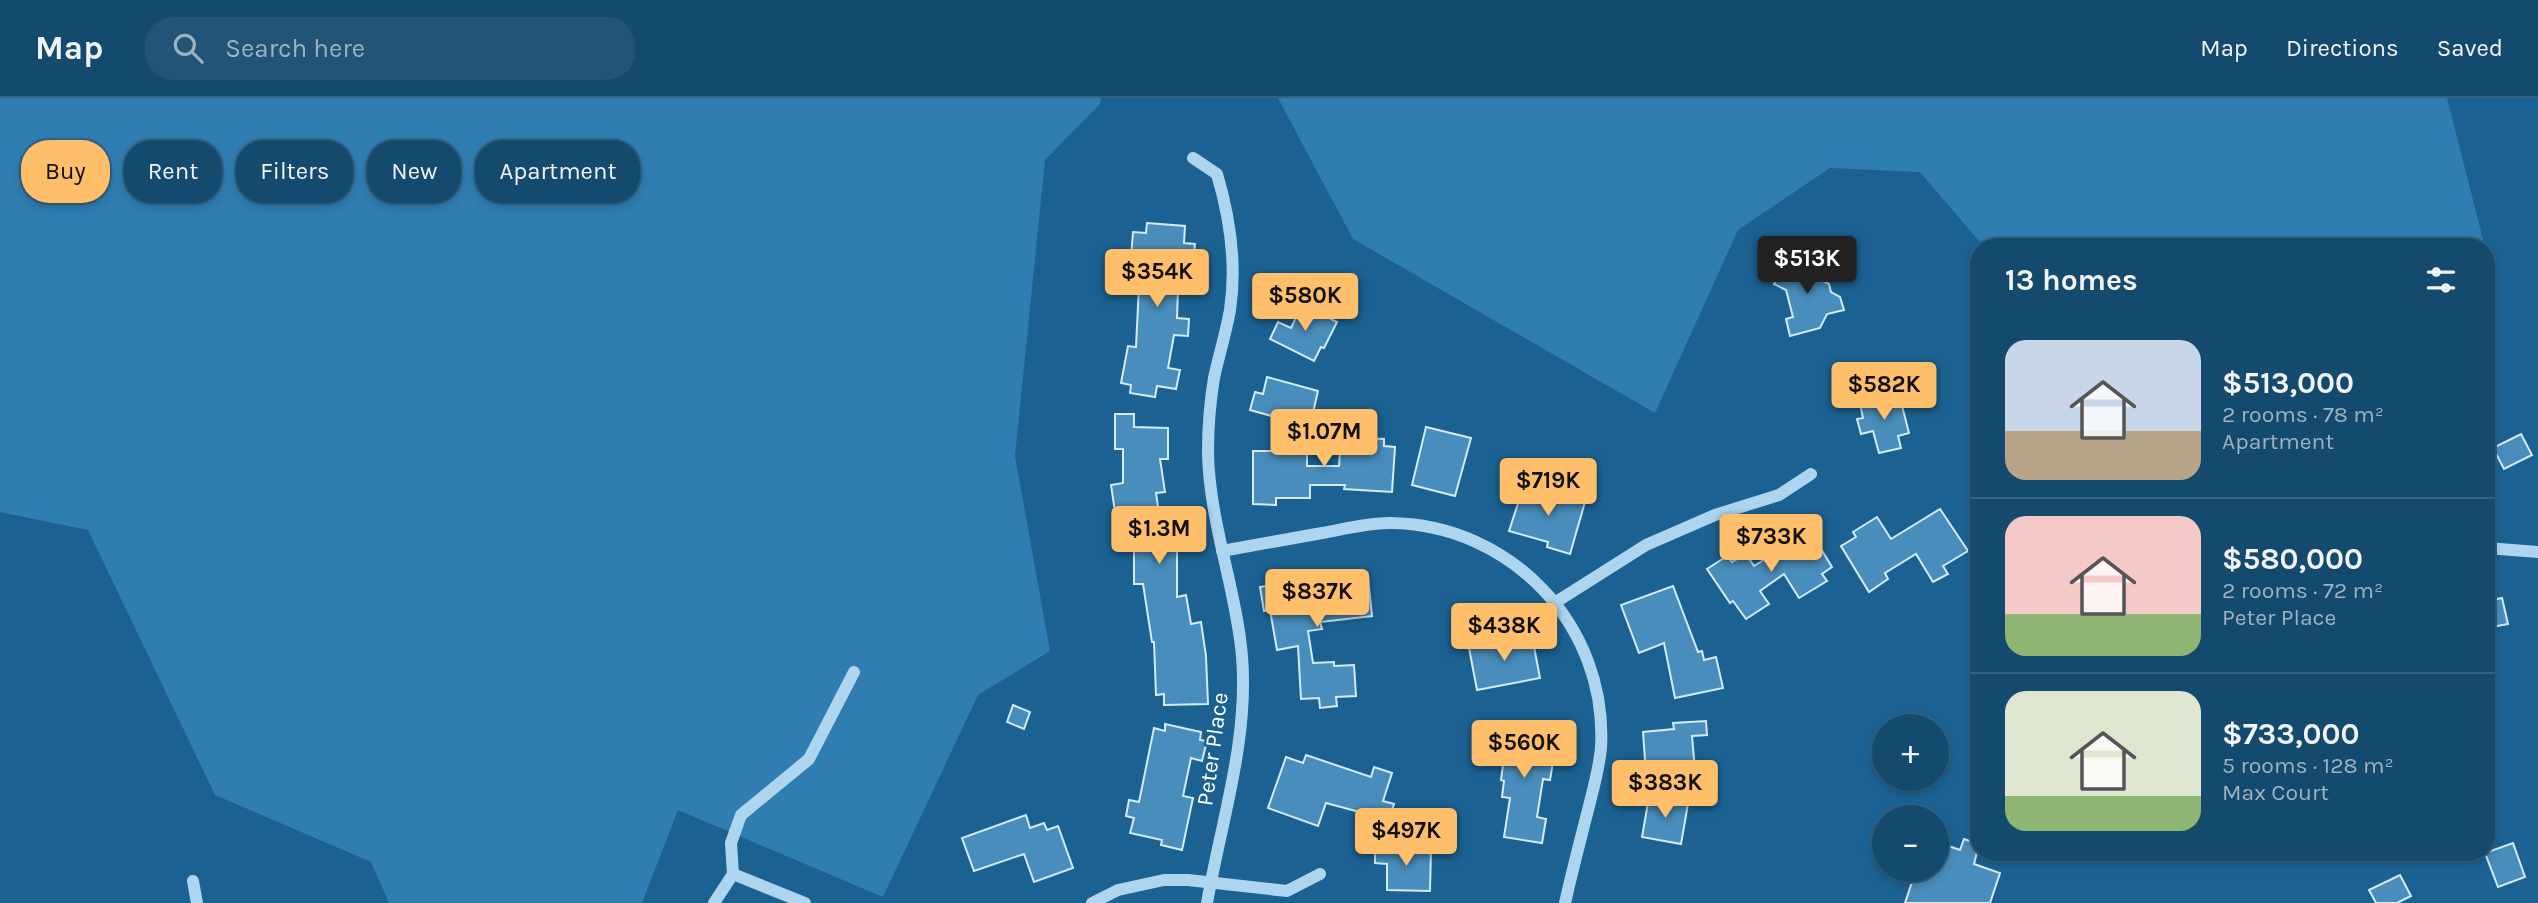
<!DOCTYPE html>
<html lang="en">
<head>
<meta charset="utf-8">
<style>
	body { margin:0; font-family:Karla,sans-serif; background:#215476; color:#f1f3f6; height:100vh; display:flex; flex-direction:column; font-size:26px; white-space:nowrap }
	* { box-sizing:border-box; margin:0 }
	p { font-size:23px; color:#9db3c2 }
	.icon { flex:none; width:38px; height:38px; fill:none; stroke:currentColor; stroke-width:2; stroke-linecap:round; stroke-linejoin:round }
	.map { position:relative; flex:1; overflow:hidden }
	.side { position:absolute; left:1970px; top:140px; width:525px; height:623px; display:flex; flex-direction:column; background:#144a6e; border-radius:28px; box-shadow:0 4px 10px #0003,0 0 0 2px #336281 }
	.side>* { flex:none }
	.hud { position:absolute; left:21px; top:42px; width:665px; height:63px; display:flex; gap:14px }
	.buttons { position:absolute; left:1872px; top:616px; display:grid; gap:14px }
	.buttons a { display:grid; place-items:center; width:77px; height:77px; border-radius:50%; background:#144a6e; box-shadow:0 4px 10px #0003,0 0 0 2px #336281; font-size:35px }
	.price { position:absolute; translate:-50% -60px; padding:0 16px; border-radius:7px; background:#ffbe6a; color:#111; font-size:23px; line-height:46px; filter:drop-shadow(0 2px 4px #0008) }
	.price::after { content:''; position:absolute; left:50%; top:42px; width:21px; height:16px; margin-left:-10px; background:inherit; clip-path:polygon(0 0,100% 0,50% 100%) }
	.price.active { background:#222; color:#fff }
	ul { padding:0; list-style:none }
	li { display:flex; align-items:center; gap:21px; height:175px; padding:0 35px }
	li+li { border-top:2px solid #336281 }
	li span { display:grid; place-items:center; flex:none; width:196px; height:140px; border-radius:21px; color:#555 }
	li>.icon { margin-inline-start:auto }
	span .icon { width:84px; height:84px; fill:#fffc; stroke-width:1 }
	li b { font-size:30px }
	h2 { display:flex; justify-content:space-between; align-items:center; height:84px; padding:0 35px; font-size:30px }
	.tag { padding:0 24px; border-radius:28px; background:#144a6e; box-shadow:0 4px 10px #0003,0 0 0 2px #336281; font-size:24px; line-height:63px }
	.tag.active { background:#ffbe6a; color:#111 }
	header { display:flex; align-items:center; gap:42px; box-sizing:border-box; height:98px; padding:0 35px; background:#144a6e; border-bottom:2px solid #336281 }
	header strong { font-size:33px }
	nav { display:flex; gap:38px; margin-inline-start:auto; font-size:24px }
	.search { width:490px; height:63px; background:#215476; display:flex; align-items:center; gap:18px; box-sizing:border-box; padding:0 24px; border-radius:28px; color:#9db3c2; font-size:26px }
	.map>svg:first-child { display:block }
</style>
</head>
<body>
<header>
<strong>Map</strong>
<div class="search"><svg class="icon" aria-label="search" viewBox="0 0 24 24"><circle cx="10" cy="10" r="6"/><path d="M15 15l6 6"/></svg>Search here</div>
<nav><a>Map</a><a>Directions</a><a>Saved</a></nav>
</header>
<div class="map">
<svg width="2538" height="805" viewBox="0 0 2538 805">
	<rect width="100%" height="100%" fill="#1b6293"/>
	<g fill="#2f7db1">
		<polygon points="0,0 1101,0 1100,6 1045,62 1015,358 1050,553 978,597 883,799 678,712 642,805 389,805 371,764 215,697 88,432 0,414"/>
		<polygon points="1278,0 2447,0 2485,149 1984,149 1920,74 1830,70 1738,132 1655,315 1353,141"/>
	</g>
	<g fill="#498dbc" stroke="#d3ebfa" stroke-width="2">
		<polygon points="1147,125 1185,128 1184,145 1195,146 1193,165 1179,164 1177,220 1189,221 1188,238 1174,237 1168,270 1180,272 1176,291 1157,288 1155,299 1130,295 1131,287 1121,285 1128,248 1136,249 1139,188 1147,189 1149,160 1131,159 1133,134 1146,135"/>
		<polygon points="1789,156 1812,167 1817,166 1821,182 1829,186 1831,194 1840,199 1844,212 1827,216 1820,230 1790,238 1786,221 1793,219 1786,192 1774,186"/>
		<polygon points="1302,207 1337,224 1324,250 1321,249 1314,263 1270,241 1278,224 1291,230"/>
		<polygon points="1267,279 1318,293 1312,319 1305,317 1300,336 1272,328 1275,319 1250,312 1255,294 1263,296"/>
		<polygon points="1899,296 1909,335 1898,338 1901,350 1879,355 1873,333 1861,336 1857,321 1863,320 1860,306"/>
		<polygon points="1115,316 1134,316 1134,329 1168,330 1168,361 1160,361 1165,394 1156,395 1163,443 1177,443 1177,499 1186,497 1191,526 1201,524 1206,558 1208,606 1164,607 1164,596 1156,597 1154,544 1152,544 1143,486 1134,486 1134,425 1117,427 1111,387 1123,385 1123,351 1115,351"/>
		<polygon points="1342,325 1364,327 1363,340 1384,341 1384,348 1395,349 1392,394 1344,391 1345,387 1310,387 1310,400 1276,400 1276,407 1253,406 1253,353 1307,353 1307,368 1339,368 1340,353 1356,353 1357,351 1340,347"/>
		<polygon points="1426,329 1471,340 1455,398 1412,387"/>
		<polygon points="2521,336 2532,357 2504,371 2493,350"/>
		<polygon points="1524,387 1585,404 1570,456 1547,449 1548,444 1509,433"/>
		<polygon points="1940,411 1968,453 1943,468 1948,476 1933,484 1916,456 1885,475 1888,481 1869,494 1841,448 1856,439 1853,434 1877,419 1891,441"/>
		<polygon points="1810,433 1832,469 1822,476 1827,483 1799,500 1784,476 1760,493 1769,506 1746,521 1733,503 1730,505 1707,471 1727,458 1732,464 1746,456 1754,468"/>
		<polygon points="1368,479 1372,518 1320,524 1322,531 1308,533 1313,565 1334,564 1334,568 1354,567 1356,598 1336,599 1337,608 1320,610 1319,600 1301,601 1298,548 1277,552 1270,512 1264,513 1260,489 1313,480 1314,485"/>
		<polygon points="1673,488 1698,554 1702,553 1704,562 1716,559 1723,590 1675,600 1664,545 1639,555 1621,507"/>
		<polygon points="2502,500 2508,526 2487,530 2487,503"/>
		<polygon points="1532,538 1540,580 1477,592 1469,550"/>
		<polygon points="1013,607 1030,614 1024,631 1007,624"/>
		<polygon points="1706,623 1707,637 1692,638 1695,673 1646,676 1643,634 1674,631 1673,625"/>
		<polygon points="1165,626 1201,634 1200,642 1207,643 1202,663 1191,660 1183,698 1193,700 1182,752 1161,747 1162,742 1130,735 1134,720 1126,718 1129,702 1139,704 1154,630 1165,633"/>
		<polygon points="1513,628 1544,633 1543,642 1556,645 1550,682 1543,681 1537,719 1546,721 1542,745 1504,739 1510,700 1502,699 1504,683 1501,682 1503,667 1492,665 1497,637 1511,639"/>
		<polygon points="1306,657 1371,679 1374,669 1392,675 1383,703 1394,706 1389,722 1326,705 1318,728 1268,710 1286,659 1303,665"/>
		<polygon points="1649,699 1688,706 1681,746 1642,739"/>
		<polygon points="1026,717 1030,730 1044,725 1047,732 1058,728 1073,770 1034,784 1024,756 974,773 962,740"/>
		<polygon points="1964,741 1979,746 1974,766 2000,775 1990,805 1905,805 1916,772 1937,772 1937,744 1960,752"/>
		<polygon points="2513,745 2525,779 2498,789 2485,755"/>
		<polygon points="1375,750 1431,751 1430,793 1387,792 1387,766 1375,765"/>
		<polygon points="2400,777 2411,798 2397,805 2376,805 2369,792"/>
	</g>
	<g fill="none" stroke-linecap="round" stroke-linejoin="round">
		<g stroke="#add5ef" stroke-width="12">
			<path d="M1193,60l24,16c13,44 20,90 13,136 -4,23 -11,45 -16,68 -4,24 -6,49 -6,74 1,69 28,136 34,204 7,84 -21,166 -35,247"/>
			<polyline points="2487,450 2538,454"/>
			<path d="M1222,453c33,-6 67,-12 100,-18 22,-4 45,-10 68,-10 121,1 218,103 211,225 -2,21 -8,42 -13,62 -8,31 -16,62 -23,93"/>
			<polyline points="1556,504 1646,447 1715,417 1779,397 1811,376"/>
			<polyline points="733,776 805,805"/>
			<polyline points="193,783 197,805"/>
			<polyline points="714,805 733,776 731,745 741,717 809,661 854,574"/>
			<polyline points="1092,805 1118,792 1164,782 1188,782 1287,793 1320,776"/>
		</g>
	</g>
	<g text-anchor="middle" stroke-width="5" stroke-linejoin="round" paint-order="stroke">
		<g font-size="23" fill="#fff" stroke="#1b6293">
			<text transform="translate(1212 651) rotate(-82)" y="8">Peter Place</text>
		</g>
	</g>
</svg>
<div class="buttons">
<a>+</a>
<a>−</a>
</div>
<b class="price active" style="left:1807px;top:198px">$513K</b>
<b class="price" style="left:1157px;top:211px">$354K</b>
<b class="price" style="left:1305px;top:235px">$580K</b>
<b class="price" style="left:1884px;top:324px">$582K</b>
<b class="price" style="left:1324px;top:371px">$1.07M</b>
<b class="price" style="left:1548px;top:420px">$719K</b>
<b class="price" style="left:1159px;top:468px">$1.3M</b>
<b class="price" style="left:1771px;top:476px">$733K</b>
<b class="price" style="left:1317px;top:531px">$837K</b>
<b class="price" style="left:1504px;top:565px">$438K</b>
<b class="price" style="left:1524px;top:682px">$560K</b>
<b class="price" style="left:1665px;top:722px">$383K</b>
<b class="price" style="left:1406px;top:770px">$497K</b>
<div class="hud">
<a class="tag active">Buy</a>
<a class="tag">Rent</a>
<a class="tag">Filters</a>
<a class="tag">New</a>
<a class="tag">Apartment</a>
</div>
<section class="side">
<h2>13 homes<svg class="icon" aria-label="filters" viewBox="0 0 24 24"><path d="M4 7h16M4 17h16"/><circle cx="9" cy="7" r="2"/><circle cx="15" cy="17" r="2"/></svg></h2>
<ul>
<li><span style="background:linear-gradient(#c9d6e8 65%,#b9a48a 0)"><svg class="icon" aria-label="home" viewBox="0 0 24 24"><path d="M3 11l9-7 9 7M6 9v11h12V9"/></svg></span><div><b>$513,000</b><p>2 rooms · 78 m²</p><p>Apartment</p></div></li>
<li><span style="background:linear-gradient(#f6c9c9 70%,#8fb573 0)"><svg class="icon" aria-label="home" viewBox="0 0 24 24"><path d="M3 11l9-7 9 7M6 9v11h12V9"/></svg></span><div><b>$580,000</b><p>2 rooms · 72 m²</p><p>Peter Place</p></div></li>
<li><span style="background:linear-gradient(#dfe7d0 75%,#8fb573 0)"><svg class="icon" aria-label="home" viewBox="0 0 24 24"><path d="M3 11l9-7 9 7M6 9v11h12V9"/></svg></span><div><b>$733,000</b><p>5 rooms · 128 m²</p><p>Max Court</p></div></li>
</ul>
</section>
</div>
</body>
</html>
